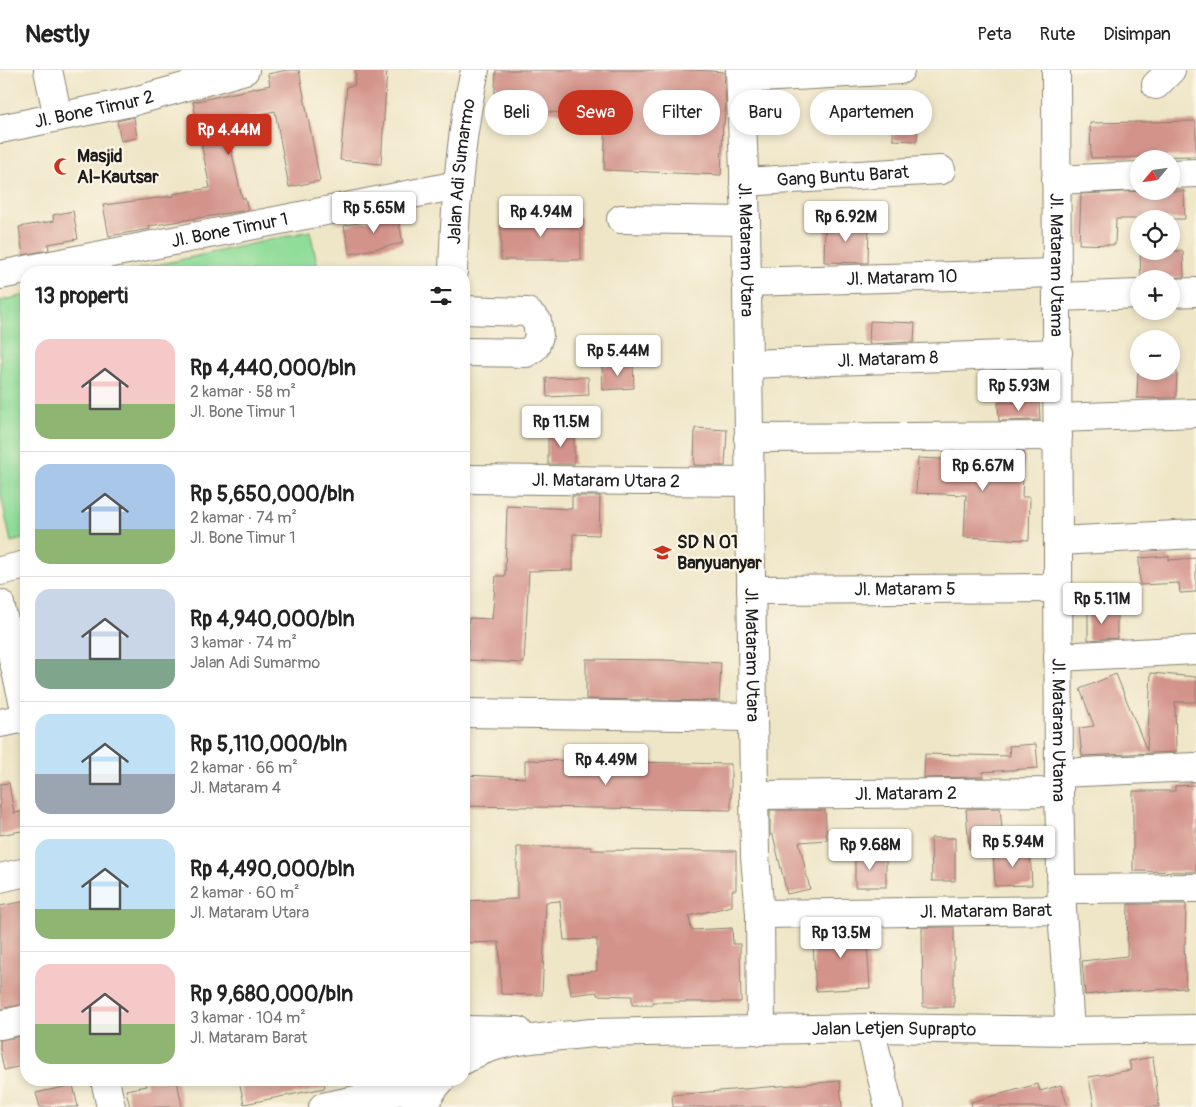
<!DOCTYPE html>
<html lang="id">
<head>
<meta charset="utf-8">
<style>
	body { margin:0; font-family:Pangolin,sans-serif; background:#f2f2f2; color:#222; height:100vh; display:flex; flex-direction:column; font-size:19px; white-space:nowrap }
	* { box-sizing:border-box; margin:0 }
	p { font-size:16px; color:#767676 }
	.icon { flex:none; width:28px; height:28px; fill:none; stroke:currentColor; stroke-width:2; stroke-linecap:round; stroke-linejoin:round }
	.map { position:relative; flex:1; overflow:hidden }
	.sheet { position:absolute; left:20px; top:196px; width:450px; height:820px; display:flex; flex-direction:column; background:#fff; border-radius:20px; box-shadow:0 2px 8px #0003 }
	.sheet>* { flex:none }
	.hud { position:absolute; left:485px; top:20px; width:475px; height:45px; display:flex; gap:10px }
	.needle { width:32px; rotate:241deg }
	.fabs { position:absolute; left:1130px; top:80px; display:grid; gap:10px }
	.fabs a { display:grid; place-items:center; width:50px; height:50px; border-radius:50%; background:#fff; box-shadow:0 2px 8px #0003; font-size:25px }
	.price { position:absolute; translate:-50% -42px; padding:0 11px; border-radius:5px; background:#fff; color:#222; font-size:16px; line-height:32px; filter:drop-shadow(0 1px 2px #0008) }
	.price::after { content:''; position:absolute; left:50%; top:30px; width:15px; height:11px; margin-left:-8px; background:inherit; clip-path:polygon(0 0,100% 0,50% 100%) }
	.price.active { background:#c8321e; color:#fff }
	ul { padding:0; list-style:none }
	li { display:flex; align-items:center; gap:15px; height:125px; padding:0 15px }
	li+li { border-top:1px solid #e0e0e0 }
	li span { display:grid; place-items:center; flex:none; width:140px; height:100px; border-radius:15px; color:#555 }
	li>.icon { margin-inline-start:auto }
	span .icon { width:60px; height:60px; fill:#fffc; stroke-width:1 }
	li b { font-size:21px }
	h2 { display:flex; justify-content:space-between; align-items:center; height:60px; padding:0 15px; font-size:21px }
	.pill { padding:0 18px; border-radius:22px; background:#fff; box-shadow:0 2px 8px #0003; font-size:18px; line-height:45px }
	.pill.active { background:#c8321e; color:#fff }
	header { display:flex; align-items:center; gap:30px; box-sizing:border-box; height:70px; padding:0 25px; background:#fff; border-bottom:1px solid #e0e0e0 }
	header strong { font-size:24px }
	nav { display:flex; gap:28px; margin-inline-start:auto; font-size:18px }
	.map>svg:first-child { display:block }
</style>
</head>
<body>
<header>
<strong>Nestly</strong>
<nav><a>Peta</a><a>Rute</a><a>Disimpan</a></nav>
</header>
<div class="map">
<svg width="1196" height="1037" viewBox="0 0 1196 1037">
	<rect width="100%" height="100%" fill="#fcf5e5"/>
	<filter id="ink" filterUnits="userSpaceOnUse"><feTurbulence type="fractalNoise" baseFrequency=".02" numOctaves="2"/><feDisplacementMap in="SourceGraphic" scale="10" xChannelSelector="R" yChannelSelector="G"/><feConvolveMatrix kernelMatrix="1 2 1 2 8 2 1 2 1" color-interpolation-filters="sRGB"/></filter>
	<filter id="wash" filterUnits="userSpaceOnUse"><feTurbulence type="fractalNoise" baseFrequency=".0096" numOctaves="4" result="noise"/><feDisplacementMap in="SourceGraphic" scale="20" xChannelSelector="R" yChannelSelector="G"/><feGaussianBlur stdDeviation="1.12" result="paint"/><feColorMatrix in="noise" values="0 0 0 0 0 0 0 0 0 0 0 0 0 0 0 0 0 1.4 0 .05"/><feComposite in="paint" operator="in"/></filter>
	<g filter="url(#wash)">
		<rect width="100%" height="100%" fill="#efe6c8"/>
		<g fill="#90dd9a" stroke="#567c5b">
			<polygon points="310,161 319,202 125,202"/>
			<polygon points="26,225 26,468 11,472 0,421 0,231"/>
		</g>
		<g id="blocks">
			<g fill="#d3938a">
				<polygon points="287,0 299,0 320,111 289,117 275,41 225,52 242,128 245,128 248,140 149,156 150,159 109,166 103,135 174,126 173,124 210,118 193,32 270,15 268,4"/>
				<polygon points="356,0 387,0 381,94 340,90 347,16 354,16"/>
				<polygon points="496,0 697,0 724,2 726,34 724,54 723,54 721,105 604,100 606,46 494,38"/>
				<polygon points="894,24 919,25 917,71 893,70"/>
				<polygon points="134,47 137,68 121,71 117,51"/>
				<polygon points="1196,51 1196,86 1091,88 1090,53"/>
				<polygon points="1141,121 1184,121 1185,149 1116,149 1115,175 1079,174 1081,124"/>
				<polygon points="73,141 78,169 48,174 49,180 23,185 19,157 54,151 53,145"/>
				<polygon points="397,144 403,173 350,184 344,156"/>
				<rect x="501" y="147" width="80" height="43"/>
				<polygon points="825,153 869,155 868,193 824,192"/>
				<polygon points="1140,181 1183,181 1184,207 1141,209"/>
				<polygon points="870,251 915,253 914,272 869,274"/>
				<polygon points="633,294 634,318 603,320 602,296"/>
				<polygon points="1138,301 1177,301 1176,328 1137,328"/>
				<polygon points="588,307 589,325 547,327 546,308"/>
				<polygon points="1039,332 1040,350 999,351 998,333"/>
				<polygon points="695,358 727,360 725,396 694,395"/>
				<rect x="548" y="363" width="26" height="31"/>
				<polygon points="967,382 1024,382 1022,427 1030,427 1029,470 964,467 966,425 916,423 918,388 966,390"/>
				<polygon points="572,426 600,426 599,465 573,464 573,500 529,501 524,593 467,590 469,548 492,549 496,506 505,506 507,436 572,439"/>
				<polygon points="1169,486 1169,490 1196,488 1196,522 1180,523 1179,513 1140,515 1139,488"/>
				<polygon points="1088,541 1117,541 1117,568 1088,570"/>
				<polygon points="586,589 664,590 721,593 719,631 586,629"/>
				<polygon points="1151,603 1196,607 1196,632 1175,632 1176,682 1082,686 1079,658 1094,656 1080,619 1116,604 1147,681"/>
				<polygon points="1036,674 1038,698 983,702 983,707 924,708 925,684 1010,686 1009,676"/>
				<polygon points="525,690 731,694 731,740 464,736 465,705 525,708"/>
				<polygon points="9,713 14,743 26,741 26,760 0,765 0,714"/>
				<polygon points="1196,715 1196,802 1133,801 1133,721 1175,721 1175,716"/>
				<polygon points="1000,738 1002,759 981,760 981,779 969,779 966,739"/>
				<polygon points="770,740 825,740 827,770 799,772 810,819 787,824 773,765 770,765"/>
				<polygon points="931,768 955,768 955,811 932,811"/>
				<polygon points="517,777 591,777 591,780 736,781 736,820 732,820 732,836 689,846 691,860 732,858 733,874 740,874 741,932 653,932 653,935 632,935 632,926 597,925 597,922 571,925 568,904 597,901 597,869 564,870 560,831 546,832 542,925 501,924 499,872 464,873 464,831 517,829"/>
				<polygon points="1030,780 1032,815 995,816 993,782"/>
				<rect x="855" y="785" width="31" height="32"/>
				<polygon points="26,831 26,934 0,939 0,836"/>
				<polygon points="1128,834 1186,834 1185,874 1184,874 1186,918 1113,922 1085,925 1082,891 1127,886"/>
				<polygon points="922,857 954,857 954,937 923,937"/>
				<polygon points="866,858 870,918 816,921 812,859"/>
				<polygon points="20,966 26,995 4,1000 0,980 0,970"/>
				<polygon points="1153,987 1159,1037 1094,1037 1089,1007 1131,1000 1129,991"/>
				<polygon points="146,1010 177,1010 182,1037 130,1037 126,1020 147,1016"/>
				<polygon points="239,1010 324,1010 325,1018 244,1034"/>
				<polygon points="840,1011 842,1037 673,1037 672,1025"/>
				<polygon points="1038,1014 1040,1021 1061,1015 1068,1037 972,1037 971,1032"/>
				<polygon points="73,1015 78,1037 40,1037 36,1023"/>
			</g>
		</g>
	</g>
	<g filter="url(#ink)">
		<use href="#blocks" fill-opacity="0" stroke="#868172" stroke-width="1"/>
		<g fill="none" stroke-linecap="round" stroke-linejoin="round">
			<defs>
				<g id="minor">
					<polyline points="48,0 58,47"/>
					<path id="s1" d="M740,0l6,151 9,636 5,57 1,117"/>
					<path id="s2" d="M1056,0l3,722 3,118 8,121"/>
					<polyline points="741,9 900,0"/>
					<polyline points="1156,15 1171,0"/>
					<path id="s3" d="M0,59l131,-27 114,-32"/>
					<polyline points="1171,104 1196,103"/>
					<polyline points="1056,110 1139,106"/>
					<path id="s4" d="M744,112l197,-12"/>
					<polyline points="621,149 746,151"/>
					<path id="s5" d="M0,205l458,-90"/>
					<path id="s6" d="M746,212l311,-9"/>
					<polyline points="1171,223 1196,222"/>
					<polyline points="1058,227 1139,224"/>
					<polyline points="464,240 527,242 537,251 539,266 535,277 526,283 464,282"/>
					<path id="s7" d="M748,294l310,-11"/>
					<polyline points="1058,348 1196,343"/>
					<polyline points="748,368 1058,366"/>
					<path id="s8" d="M464,409l285,3"/>
					<polyline points="1058,471 1196,464"/>
					<polyline points="0,501 26,495"/>
					<path id="s9" d="M751,520l307,-2"/>
					<polyline points="0,534 26,643"/>
					<polyline points="1058,587 1196,580"/>
					<polyline points="464,643 753,647"/>
					<polyline points="0,653 26,648"/>
					<polyline points="1059,703 1196,697"/>
					<path id="s10" d="M754,725l305,-3"/>
					<polyline points="0,808 26,802"/>
					<polyline points="1062,819 1196,818"/>
					<path id="s11" d="M760,844l302,-4"/>
					<polyline points="0,955 26,949"/>
					<polyline points="870,958 889,1037"/>
					<polyline points="464,960 518,961"/>
					<path d="M464,990c34,-23 88,-22 128,-27"/>
					<polyline points="105,1010 111,1037"/>
					<polyline points="323,1037 417,1017"/>
					<polyline points="423,1037 433,1019 441,1010"/>
				</g>
				<g id="major">
					<path id="s12" d="M453,202c2,-67 7,-136 22,-202"/>
					<path id="s13" d="M592,963l278,-5 200,3 126,-2"/>
					<polyline points="415,1037 418,1010"/>
				</g>
			</defs>
			<use href="#minor" stroke="#868172" stroke-width="30"/>
			<use href="#major" stroke="#868172" stroke-width="30"/>
			<use href="#minor" stroke="#fff" stroke-width="28"/>
			<use href="#major" stroke="#fff" stroke-width="28"/>
		</g>
	</g>
	<defs>
		<symbol id="mosque-bare" viewBox="-9 -9 18 18"><path d="M3.5-4.9A6 6 0 1 0 3.5 4.9A5 5 0 1 1 3.5-4.9Z" fill="#c8321e" stroke="#fcf5e5" stroke-width="2.5" paint-order="stroke"/></symbol>
		<symbol id="school-bare" viewBox="-9 -9 18 18"><path d="M0-5L7-2L0 1L-7-2ZM-4 1L0 2.5L4 1V4Q0 6-4 4Z" fill="#c8321e" stroke="#fcf5e5" stroke-width="2.5" paint-order="stroke"/></symbol>
	</defs>
	<g fill-rule="evenodd">
		<use href="#mosque-bare" x="50" y="84" width="25" height="25"/>
		<use href="#school-bare" x="650" y="470" width="25" height="25"/>
	</g>
	<g text-anchor="middle" stroke-width="4.5" stroke-linejoin="round" paint-order="stroke">
		<g font-size="18" fill="#1c1c1c" stroke="#fcf5e5">
			<text dy="6" stroke="none"><textPath href="#s3" startOffset="96">Jl. Bone Timur 2</textPath></text>
			<text dy="6" stroke="none"><textPath href="#s12" startOffset="101">Jalan Adi Sumarmo</textPath></text>
			<text dy="6" stroke="none"><textPath href="#s4" startOffset="99">Gang Buntu Barat</textPath></text>
			<text dy="6" stroke="none"><textPath href="#s5" startOffset="234">Jl. Bone Timur 1</textPath></text>
			<text dy="6" stroke="none"><textPath href="#s1" startOffset="180">Jl. Mataram Utara</textPath></text>
			<text dy="6" stroke="none"><textPath href="#s2" startOffset="195">Jl. Mataram Utama</textPath></text>
			<text dy="6" stroke="none"><textPath href="#s6" startOffset="156">Jl. Mataram 10</textPath></text>
			<text dy="6" stroke="none"><textPath href="#s7" startOffset="140">Jl. Mataram 8</textPath></text>
			<text dy="6" stroke="none"><textPath href="#s8" startOffset="142">Jl. Mataram Utara 2</textPath></text>
			<text dy="6" stroke="none"><textPath href="#s9" startOffset="154">Jl. Mataram 5</textPath></text>
			<text dy="6" stroke="none"><textPath href="#s1" startOffset="585">Jl. Mataram Utara</textPath></text>
			<text dy="6" stroke="none"><textPath href="#s2" startOffset="660">Jl. Mataram Utama</textPath></text>
			<text dy="6" stroke="none"><textPath href="#s10" startOffset="152">Jl. Mataram 2</textPath></text>
			<text dy="6" stroke="none"><textPath href="#s11" startOffset="226">Jl. Mataram Barat</textPath></text>
			<text dy="6" stroke="none"><textPath href="#s13" startOffset="302">Jalan Letjen Suprapto</textPath></text>
		</g>
		<g font-size="18" font-weight="bold" fill="#1c1c1c" stroke="#fcf5e5" text-anchor="start">
			<text x="77" y="92">Masjid<tspan x="77" dy="21">Al-Kautsar</tspan></text>
			<text x="677" y="478">SD N 01<tspan x="677" dy="21">Banyuanyar</tspan></text>
		</g>
	</g>
</svg>
<div class="fabs">
<a><svg class="needle" viewBox="-14 -14 28 28"><path d="M0-13l5 13h-10z" fill="#e53935"/><path d="M0 13l5-13h-10z" fill="#767676"/></svg></a>
<a><svg class="icon" aria-label="locate" viewBox="0 0 24 24"><circle cx="12" cy="12" r="6"/><path d="M12 2v4M12 18v4M2 12h4M18 12h4"/></svg></a>
<a>+</a>
<a>−</a>
</div>
<b class="price active" style="left:229px;top:86px">Rp 4.44M</b>
<b class="price" style="left:374px;top:164px">Rp 5.65M</b>
<b class="price" style="left:541px;top:168px">Rp 4.94M</b>
<b class="price" style="left:846px;top:173px">Rp 6.92M</b>
<b class="price" style="left:618px;top:307px">Rp 5.44M</b>
<b class="price" style="left:1019px;top:342px">Rp 5.93M</b>
<b class="price" style="left:561px;top:378px">Rp 11.5M</b>
<b class="price" style="left:983px;top:422px">Rp 6.67M</b>
<b class="price" style="left:1102px;top:555px">Rp 5.11M</b>
<b class="price" style="left:606px;top:716px">Rp 4.49M</b>
<b class="price" style="left:1013px;top:798px">Rp 5.94M</b>
<b class="price" style="left:870px;top:801px">Rp 9.68M</b>
<b class="price" style="left:841px;top:889px">Rp 13.5M</b>
<div class="hud">
<a class="pill">Beli</a>
<a class="pill active">Sewa</a>
<a class="pill">Filter</a>
<a class="pill">Baru</a>
<a class="pill">Apartemen</a>
</div>
<section class="sheet">
<h2>13 properti<svg class="icon" aria-label="filters" viewBox="0 0 24 24"><path d="M4 7h16M4 17h16"/><circle cx="9" cy="7" r="2"/><circle cx="15" cy="17" r="2"/></svg></h2>
<ul>
<li><span style="background:linear-gradient(#f6c9c9 65%,#8fb573 0)"><svg class="icon" aria-label="home" viewBox="0 0 24 24"><path d="M3 11l9-7 9 7M6 9v11h12V9"/></svg></span><div><b>Rp 4,440,000/bln</b><p>2 kamar · 58 m²</p><p>Jl. Bone Timur 1</p></div></li>
<li><span style="background:linear-gradient(#a9c7e8 65%,#8fb573 0)"><svg class="icon" aria-label="home" viewBox="0 0 24 24"><path d="M3 11l9-7 9 7M6 9v11h12V9"/></svg></span><div><b>Rp 5,650,000/bln</b><p>2 kamar · 74 m²</p><p>Jl. Bone Timur 1</p></div></li>
<li><span style="background:linear-gradient(#c9d6e8 70%,#7fa58c 0)"><svg class="icon" aria-label="home" viewBox="0 0 24 24"><path d="M3 11l9-7 9 7M6 9v11h12V9"/></svg></span><div><b>Rp 4,940,000/bln</b><p>3 kamar · 74 m²</p><p>Jalan Adi Sumarmo</p></div></li>
<li><span style="background:linear-gradient(#bfe0f5 60%,#9aa5b1 0)"><svg class="icon" aria-label="home" viewBox="0 0 24 24"><path d="M3 11l9-7 9 7M6 9v11h12V9"/></svg></span><div><b>Rp 5,110,000/bln</b><p>2 kamar · 66 m²</p><p>Jl. Mataram 4</p></div></li>
<li><span style="background:linear-gradient(#bfe0f5 70%,#8fb573 0)"><svg class="icon" aria-label="home" viewBox="0 0 24 24"><path d="M3 11l9-7 9 7M6 9v11h12V9"/></svg></span><div><b>Rp 4,490,000/bln</b><p>2 kamar · 60 m²</p><p>Jl. Mataram Utara</p></div></li>
<li><span style="background:linear-gradient(#f6c9c9 60%,#8fb573 0)"><svg class="icon" aria-label="home" viewBox="0 0 24 24"><path d="M3 11l9-7 9 7M6 9v11h12V9"/></svg></span><div><b>Rp 9,680,000/bln</b><p>3 kamar · 104 m²</p><p>Jl. Mataram Barat</p></div></li>
</ul>
</section>
</div>
</body>
</html>
